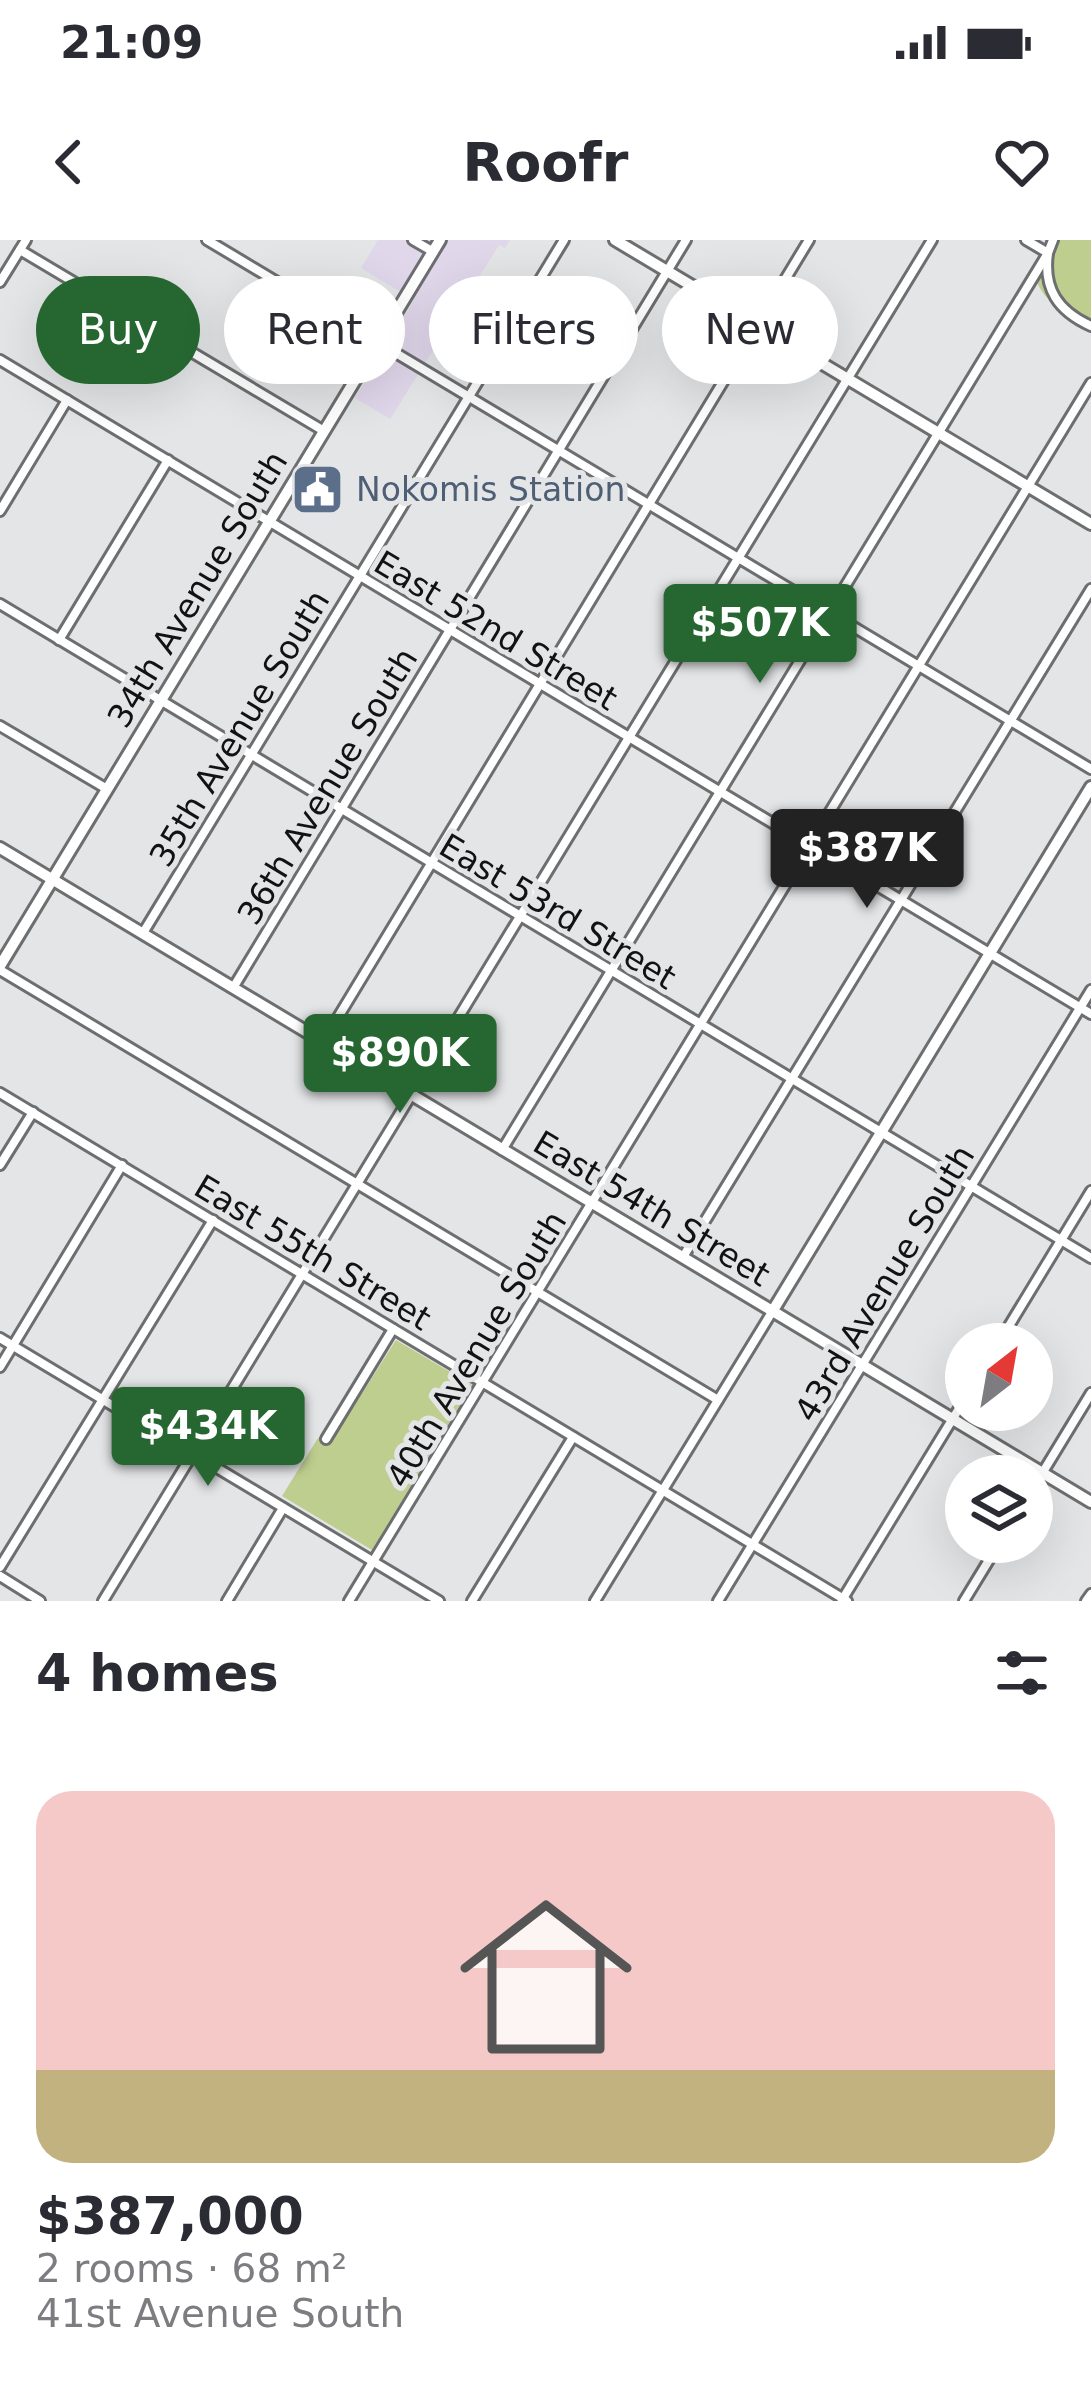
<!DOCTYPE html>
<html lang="en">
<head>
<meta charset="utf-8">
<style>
	body { margin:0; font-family:"DejaVu Sans",sans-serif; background:#f2f2f3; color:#2b2b33; height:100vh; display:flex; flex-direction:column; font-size:45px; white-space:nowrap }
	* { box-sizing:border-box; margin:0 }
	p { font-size:39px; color:#7c7c81 }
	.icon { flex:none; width:66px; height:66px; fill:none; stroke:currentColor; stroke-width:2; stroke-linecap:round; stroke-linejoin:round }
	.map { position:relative; height:1361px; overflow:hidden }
	.drawer { display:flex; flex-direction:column; background:#fff; flex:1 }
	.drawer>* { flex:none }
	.hud { position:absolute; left:36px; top:36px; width:1020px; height:108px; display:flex; gap:24px }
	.needle { width:78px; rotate:31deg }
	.controls { position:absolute; left:945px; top:1083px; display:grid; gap:24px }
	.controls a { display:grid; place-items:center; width:108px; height:108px; border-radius:50%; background:#fff; box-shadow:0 12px 48px #0002; font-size:60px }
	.price { position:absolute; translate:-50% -102px; padding:0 27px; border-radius:12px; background:#266731; color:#fff; font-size:39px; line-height:78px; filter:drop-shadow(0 3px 6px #0008) }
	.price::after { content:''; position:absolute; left:50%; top:72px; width:36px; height:27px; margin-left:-18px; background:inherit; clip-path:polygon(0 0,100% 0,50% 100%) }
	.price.on { background:#222; color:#fff }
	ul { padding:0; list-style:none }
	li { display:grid; align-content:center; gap:24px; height:636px; padding:0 36px }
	li span { display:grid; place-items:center; height:372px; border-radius:36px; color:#555 }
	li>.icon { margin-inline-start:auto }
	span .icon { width:216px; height:216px; fill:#fffc; stroke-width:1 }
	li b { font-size:51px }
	h2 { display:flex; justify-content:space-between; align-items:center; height:144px; padding:0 36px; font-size:51px }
	.pill { padding:0 42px; border-radius:54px; background:#fff; box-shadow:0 12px 48px #0002; font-size:42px; line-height:108px }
	.pill.on { background:#266731; color:#fff }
	.status { display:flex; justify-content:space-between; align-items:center; height:84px; padding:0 60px; background:#fff; direction:ltr }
	.status svg { height:33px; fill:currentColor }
	header { display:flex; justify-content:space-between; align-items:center; height:156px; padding:0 36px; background:#fff; font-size:54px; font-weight:700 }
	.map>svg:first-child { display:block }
</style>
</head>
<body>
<div class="status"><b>21:09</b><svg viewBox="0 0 49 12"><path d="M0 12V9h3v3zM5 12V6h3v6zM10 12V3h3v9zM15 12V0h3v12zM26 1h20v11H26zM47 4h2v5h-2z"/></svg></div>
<header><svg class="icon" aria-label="back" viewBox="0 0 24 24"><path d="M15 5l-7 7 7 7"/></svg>Roofr<svg class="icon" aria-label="heart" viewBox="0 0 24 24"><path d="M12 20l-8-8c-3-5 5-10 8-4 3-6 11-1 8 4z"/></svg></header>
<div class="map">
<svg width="1091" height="1361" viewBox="0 0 1091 1361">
	<rect width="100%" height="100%" fill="#e4e5e7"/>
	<polygon fill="#e1d7eb" points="378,0 510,0 505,8 499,5 390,179 355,158 414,60 361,28"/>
	<g fill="#bece8f">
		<path d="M1046,0h45v91c-18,-7 -27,-16 -40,-29 -21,-21 -19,-36 -5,-62z"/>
		<polygon points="396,1100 472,1145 372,1310 282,1256 318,1198 330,1204"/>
	</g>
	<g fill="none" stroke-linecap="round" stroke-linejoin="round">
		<defs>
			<g id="street">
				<polyline points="207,0 1091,529"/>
				<polyline points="413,0 432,11"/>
				<path d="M1026,0l22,13c-5,36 10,58 43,73"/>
				<polyline points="20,10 324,191"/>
				<polyline points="0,42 26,0"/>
				<polyline points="0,120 1091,774"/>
				<polyline points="0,271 67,160"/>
				<polyline points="0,364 1091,1018"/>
				<polyline points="59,400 168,220"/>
				<polyline points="0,486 107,549"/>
				<polyline points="143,693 564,0"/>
				<polyline points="0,730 718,1160"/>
				<polyline points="233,748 686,0"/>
				<polyline points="323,802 809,0"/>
				<polyline points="0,853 847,1361"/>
				<polyline points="502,910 1048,13 1053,0"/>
				<polyline points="0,925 33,872"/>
				<polyline points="683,1017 1091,349"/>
				<polyline points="0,1098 439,1361"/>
				<polyline points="998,1104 1091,951"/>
				<polyline points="0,1127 122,925"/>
				<polyline points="326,1199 393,1089"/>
				<polyline points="1032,1250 1091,1153"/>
				<polyline points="0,1327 213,980"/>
				<polyline points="0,1336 40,1361"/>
				<polyline points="842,1360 966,1157"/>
				<polyline points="103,1361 932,0"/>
				<polyline points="227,1361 283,1268"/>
				<polyline points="349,1361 1091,143"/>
				<polyline points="472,1361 573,1197"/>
				<polyline points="595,1361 772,1072"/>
				<polyline points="718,1361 1091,750"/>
				<polyline points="964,1361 1000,1302"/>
				<polyline points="1086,1361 1091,1354"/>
			</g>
			<g id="secondary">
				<polyline points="615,0 1091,284"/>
				<polyline points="0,608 1091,1262"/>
				<polyline points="0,726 440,0"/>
				<polyline points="772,1072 1091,547"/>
			</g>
		</defs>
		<use href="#street" stroke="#6d6e6f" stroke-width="14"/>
		<use href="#secondary" stroke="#6d6e6f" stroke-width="16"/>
		<use href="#street" stroke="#fff" stroke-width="8"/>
		<use href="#secondary" stroke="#fff" stroke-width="10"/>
	</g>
	<defs>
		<symbol id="civic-square" viewBox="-11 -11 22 22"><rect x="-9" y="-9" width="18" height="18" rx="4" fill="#5c6f8a" stroke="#e4e5e7"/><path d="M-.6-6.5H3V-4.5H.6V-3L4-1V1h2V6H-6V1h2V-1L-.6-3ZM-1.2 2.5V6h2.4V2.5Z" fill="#fff"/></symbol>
	</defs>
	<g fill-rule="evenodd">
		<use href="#civic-square" x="288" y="220" width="59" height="59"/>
	</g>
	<g text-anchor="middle" stroke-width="10" stroke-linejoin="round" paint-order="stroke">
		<g font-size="33" fill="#4e5e75" stroke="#e4e5e7" text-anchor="start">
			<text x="356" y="261">Nokomis Station</text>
		</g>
		<g font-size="33" fill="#121213" stroke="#e4e5e7">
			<text transform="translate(197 349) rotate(-59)" y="12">34th Avenue South</text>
			<text transform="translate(496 390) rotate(31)" y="12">East 52nd Street</text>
			<text transform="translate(239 488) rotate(-59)" y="12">35th Avenue South</text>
			<text transform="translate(327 546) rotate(-59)" y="12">36th Avenue South</text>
			<text transform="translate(558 671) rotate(31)" y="12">East 53rd Street</text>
			<text transform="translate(652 968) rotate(31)" y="12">East 54th Street</text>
			<text transform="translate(313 1012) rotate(31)" y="12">East 55th Street</text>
			<text transform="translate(884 1043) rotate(-59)" y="12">43rd Avenue South</text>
			<text transform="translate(476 1109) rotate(-59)" y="12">40th Avenue South</text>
		</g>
	</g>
</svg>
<div class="controls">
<a><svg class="needle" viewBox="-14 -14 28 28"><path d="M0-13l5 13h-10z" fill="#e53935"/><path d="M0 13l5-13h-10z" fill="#7c7c81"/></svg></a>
<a><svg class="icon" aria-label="layers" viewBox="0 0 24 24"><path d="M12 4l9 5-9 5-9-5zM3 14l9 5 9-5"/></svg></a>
</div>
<b class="price" style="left:760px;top:446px">$507K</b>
<b class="price on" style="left:867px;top:671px">$387K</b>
<b class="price" style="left:400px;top:876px">$890K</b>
<b class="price" style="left:208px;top:1249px">$434K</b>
<div class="hud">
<a class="pill on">Buy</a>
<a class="pill">Rent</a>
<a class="pill">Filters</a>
<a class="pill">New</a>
</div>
</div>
<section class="drawer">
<h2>4 homes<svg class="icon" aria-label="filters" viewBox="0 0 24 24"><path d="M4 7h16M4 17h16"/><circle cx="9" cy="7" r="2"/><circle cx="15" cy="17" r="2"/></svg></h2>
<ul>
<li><span style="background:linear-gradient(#f6c9c9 75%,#c2b280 0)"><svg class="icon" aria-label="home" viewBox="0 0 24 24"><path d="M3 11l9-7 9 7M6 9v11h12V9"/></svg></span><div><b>$387,000</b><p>2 rooms · 68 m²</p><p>41st Avenue South</p></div></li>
</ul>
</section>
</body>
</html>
